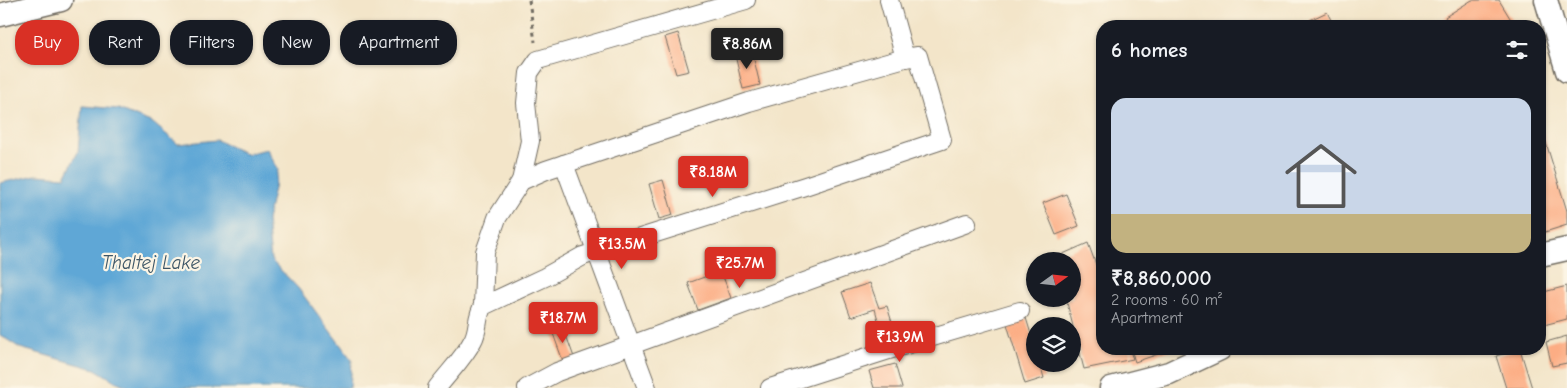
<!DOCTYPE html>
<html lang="en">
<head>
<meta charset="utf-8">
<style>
	body { margin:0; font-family:"Comic Neue",sans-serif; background:#242831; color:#f1f3f6; height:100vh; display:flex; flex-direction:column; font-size:19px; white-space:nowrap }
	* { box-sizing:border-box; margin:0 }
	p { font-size:16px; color:#9ea1a6 }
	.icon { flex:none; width:28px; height:28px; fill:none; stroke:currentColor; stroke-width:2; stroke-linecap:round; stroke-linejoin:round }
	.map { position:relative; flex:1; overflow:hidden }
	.side { position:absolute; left:1096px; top:20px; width:450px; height:335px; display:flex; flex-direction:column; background:#171b24; border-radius:20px; box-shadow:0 1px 4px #0004 }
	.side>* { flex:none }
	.banner { position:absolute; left:15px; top:20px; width:475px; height:45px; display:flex; gap:10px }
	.needle { width:32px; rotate:75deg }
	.buttons { position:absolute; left:1026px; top:252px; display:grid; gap:10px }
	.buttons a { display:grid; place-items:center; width:55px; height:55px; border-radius:50%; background:#171b24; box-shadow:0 1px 4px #0004; font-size:25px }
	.price { position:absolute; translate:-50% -42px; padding:0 11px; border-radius:5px; background:#d93025; color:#fff; font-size:16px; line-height:32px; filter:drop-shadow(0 1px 2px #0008) }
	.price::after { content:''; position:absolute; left:50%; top:30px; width:15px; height:11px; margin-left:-8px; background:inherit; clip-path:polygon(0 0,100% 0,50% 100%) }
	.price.current { background:#222; color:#fff }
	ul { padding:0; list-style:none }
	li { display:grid; align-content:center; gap:10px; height:265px; padding:0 15px }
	li span { display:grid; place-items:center; height:155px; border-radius:15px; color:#555 }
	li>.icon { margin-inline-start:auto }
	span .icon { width:90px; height:90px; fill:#fffc; stroke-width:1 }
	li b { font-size:21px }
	h2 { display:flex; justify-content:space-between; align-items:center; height:60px; padding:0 15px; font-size:21px }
	.tag { padding:0 18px; border-radius:20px; background:#171b24; box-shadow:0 1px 4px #0004; font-size:18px; line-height:45px }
	.tag.current { background:#d93025; color:#fff }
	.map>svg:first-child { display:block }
</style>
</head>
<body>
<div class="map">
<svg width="1567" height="388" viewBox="0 0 1567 388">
	<rect width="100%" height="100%" fill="#fcf5e5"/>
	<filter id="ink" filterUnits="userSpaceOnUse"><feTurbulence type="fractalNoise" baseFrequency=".02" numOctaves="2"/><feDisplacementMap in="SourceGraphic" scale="10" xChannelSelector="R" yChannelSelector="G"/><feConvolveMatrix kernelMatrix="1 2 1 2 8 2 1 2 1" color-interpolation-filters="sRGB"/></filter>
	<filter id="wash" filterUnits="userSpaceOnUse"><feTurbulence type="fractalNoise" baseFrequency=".0096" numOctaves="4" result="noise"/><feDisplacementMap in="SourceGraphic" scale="20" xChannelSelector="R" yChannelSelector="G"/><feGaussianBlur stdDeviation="1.12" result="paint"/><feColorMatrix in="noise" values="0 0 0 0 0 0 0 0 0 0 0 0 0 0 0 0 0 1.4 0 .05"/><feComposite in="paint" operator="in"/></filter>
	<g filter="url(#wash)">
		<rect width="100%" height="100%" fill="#f3e5c9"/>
		<polygon fill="#5fa7d6" stroke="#456980" points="82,106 118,109 153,123 178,144 217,140 246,154 267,149 278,170 267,220 271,260 298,288 352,360 350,388 131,388 115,381 95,369 20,348 0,335 0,183 36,175 65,177 78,152"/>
		<g id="blocks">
			<g fill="#fcad84">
				<polygon points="1472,0 1499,0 1513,23 1508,26 1451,26 1445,17"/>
				<polygon points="1327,12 1334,26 1313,26 1310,20"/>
				<polygon points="678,33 689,71 676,74 665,37"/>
				<polygon points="752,51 760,85 743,89 735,55"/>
				<polygon points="1540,123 1567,211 1567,225 1545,232 1540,217"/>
				<polygon points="663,180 673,215 659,219 649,184"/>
				<polygon points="1066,194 1079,226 1056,235 1043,203"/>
				<polygon points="1088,243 1102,281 1102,349 1129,349 1133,359 1084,369 1066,299 1072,299 1072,261 1057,261 1056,257"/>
				<polygon points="721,271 731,298 698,310 688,283"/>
				<polygon points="870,283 879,308 887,306 897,339 884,342 875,309 851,317 842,292"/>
				<polygon points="1567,286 1567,319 1540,326 1540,293"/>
				<polygon points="1026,318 1035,347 1035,364 1040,364 1044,378 1025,384 1007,324"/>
				<polygon points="562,324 575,360 564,364 551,328"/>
				<polygon points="1567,336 1567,363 1552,366 1546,342"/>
				<polygon points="1131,349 1173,349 1135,362"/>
				<polygon points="1520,349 1532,388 1506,388 1496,356"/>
				<polygon points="895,364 902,388 874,388 869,371"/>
			</g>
		</g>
	</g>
	<g filter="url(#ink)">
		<use href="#blocks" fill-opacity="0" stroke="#716c62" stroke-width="1"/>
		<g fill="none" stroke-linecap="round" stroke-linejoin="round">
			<defs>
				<g id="minor">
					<polyline points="564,164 647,388"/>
					<polyline points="521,181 530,141 526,103 529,73 538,60 746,0"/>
					<polyline points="483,306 485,252 497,218 521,181 546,170 749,102 905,58"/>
					<path d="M437,388c12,-16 27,-30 36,-48 6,-11 3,-23 10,-34l62,-29 38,-21 222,-70 137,-46 -24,-84 -13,2 -16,-58"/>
					<polyline points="527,388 557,372 967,223"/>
					<polyline points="770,388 889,350 1020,311"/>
				</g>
				<g id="tertiary">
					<polyline points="1546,0 1567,71"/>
					<polyline points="0,15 61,0"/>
					<polyline points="1540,255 1567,249"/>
					<polyline points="1111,388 1169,373 1220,349"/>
				</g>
			</defs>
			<use href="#minor" stroke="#716c62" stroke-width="20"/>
			<use href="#tertiary" stroke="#716c62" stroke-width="25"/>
			<polyline stroke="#716c62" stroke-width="3" stroke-dasharray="4 4" stroke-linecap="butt" points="529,0 535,42"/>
			<use href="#minor" stroke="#fff" stroke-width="18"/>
			<use href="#tertiary" stroke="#fff" stroke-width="22"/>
		</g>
	</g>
	<g text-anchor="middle" stroke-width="4.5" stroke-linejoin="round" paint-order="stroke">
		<g font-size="19" font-style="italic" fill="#3d5667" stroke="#fcf5e5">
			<text x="151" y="269">Thaltej Lake</text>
		</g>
	</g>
</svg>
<div class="buttons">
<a><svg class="needle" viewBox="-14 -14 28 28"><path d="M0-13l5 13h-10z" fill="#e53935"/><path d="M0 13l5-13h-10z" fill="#9ea1a6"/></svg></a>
<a><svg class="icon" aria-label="layers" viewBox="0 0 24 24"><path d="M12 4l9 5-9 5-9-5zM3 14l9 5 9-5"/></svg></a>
</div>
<b class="price current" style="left:747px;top:70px">₹8.86M</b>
<b class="price" style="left:713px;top:198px">₹8.18M</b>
<b class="price" style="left:622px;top:270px">₹13.5M</b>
<b class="price" style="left:740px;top:289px">₹25.7M</b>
<b class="price" style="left:563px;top:344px">₹18.7M</b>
<b class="price" style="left:900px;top:363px">₹13.9M</b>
<div class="banner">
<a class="tag current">Buy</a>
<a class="tag">Rent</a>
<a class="tag">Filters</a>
<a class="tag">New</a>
<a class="tag">Apartment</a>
</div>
<section class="side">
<h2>6 homes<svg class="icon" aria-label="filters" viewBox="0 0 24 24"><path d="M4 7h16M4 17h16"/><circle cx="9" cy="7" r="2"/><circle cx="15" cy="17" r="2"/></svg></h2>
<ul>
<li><span style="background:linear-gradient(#c9d6e8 75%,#c2b280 0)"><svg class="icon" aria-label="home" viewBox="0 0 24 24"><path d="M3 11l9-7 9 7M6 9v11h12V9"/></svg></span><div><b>₹8,860,000</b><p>2 rooms · 60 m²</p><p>Apartment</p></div></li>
</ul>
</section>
</div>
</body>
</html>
